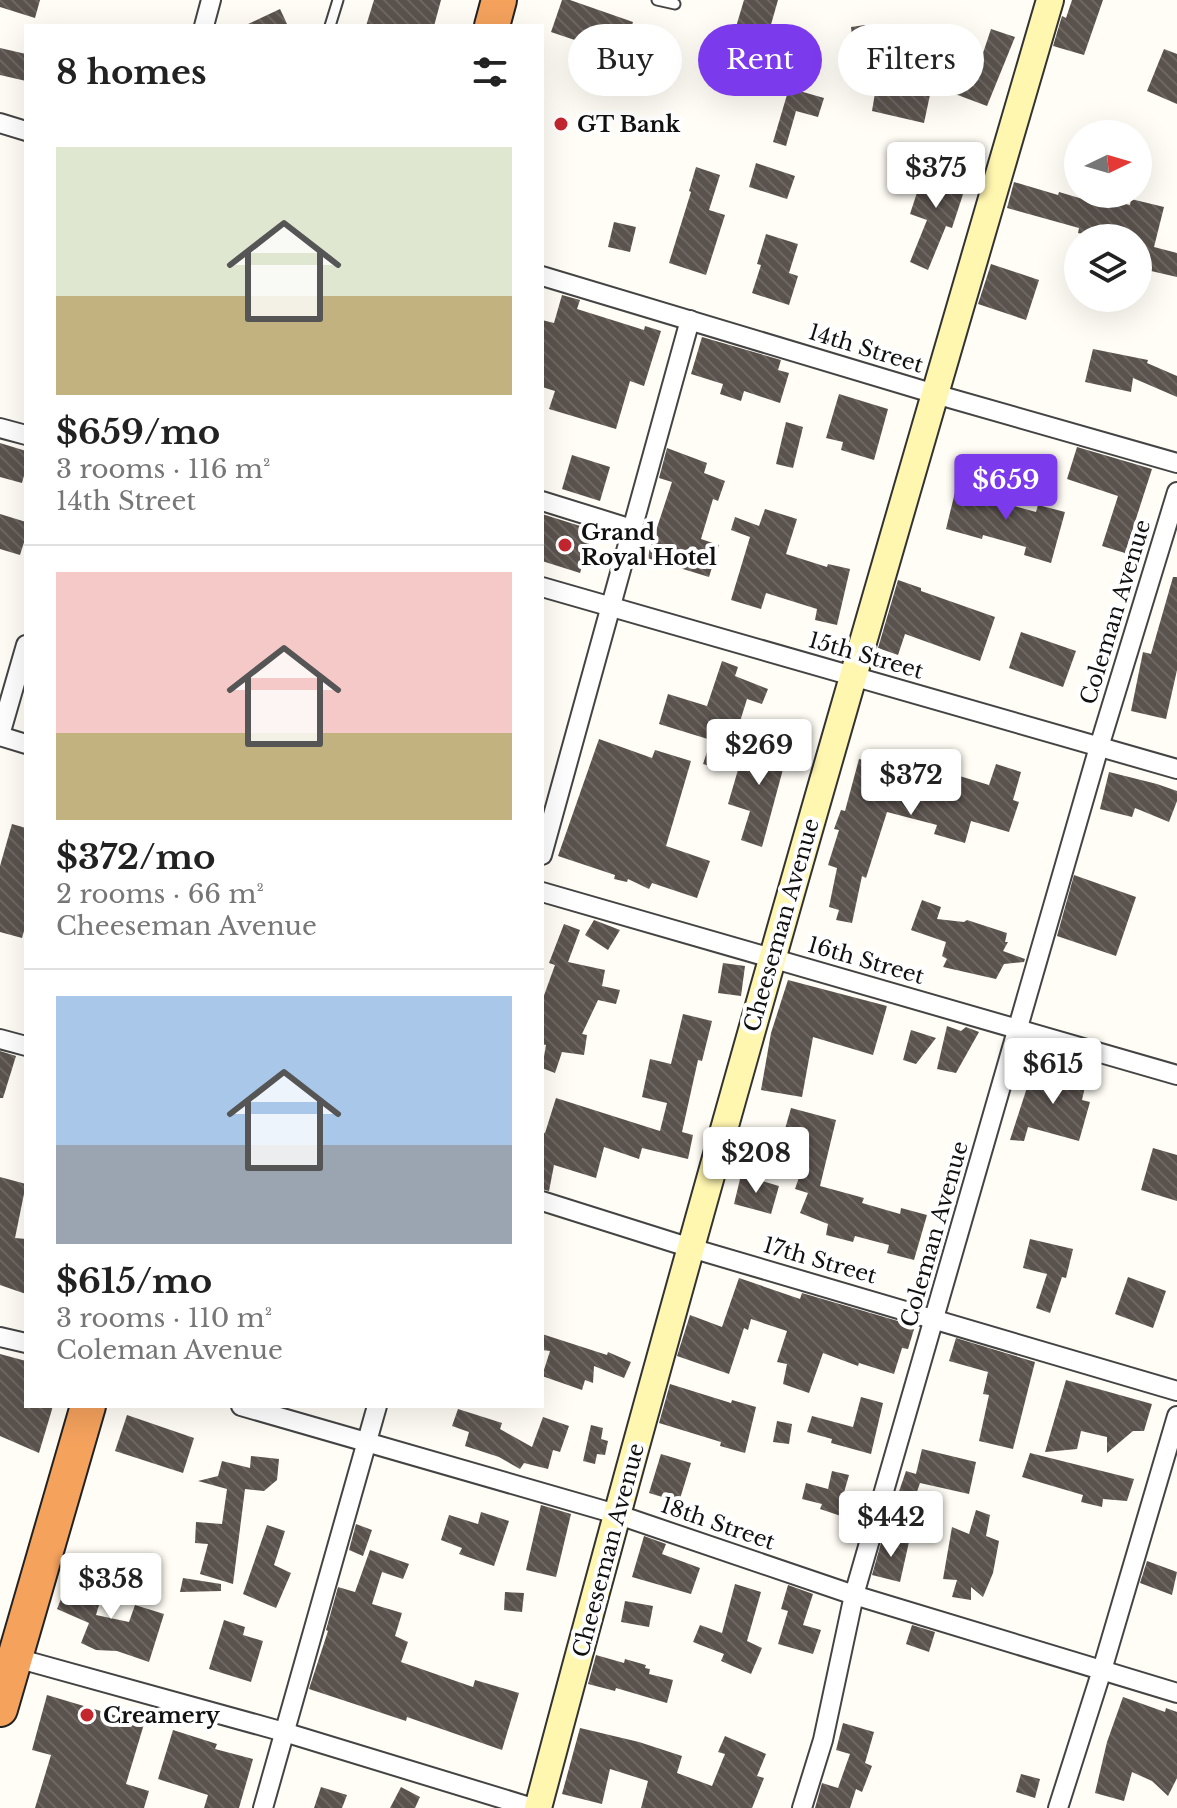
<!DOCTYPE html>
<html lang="en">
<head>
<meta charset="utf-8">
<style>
	body { margin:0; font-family:"Libre Baskerville",serif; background:#f6f6f6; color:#222; height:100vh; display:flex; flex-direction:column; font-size:30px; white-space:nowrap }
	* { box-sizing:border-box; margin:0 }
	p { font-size:26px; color:#767676 }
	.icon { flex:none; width:44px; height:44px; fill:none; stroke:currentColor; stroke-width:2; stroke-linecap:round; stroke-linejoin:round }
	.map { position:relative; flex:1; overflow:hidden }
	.panel { position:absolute; left:24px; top:24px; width:520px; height:1384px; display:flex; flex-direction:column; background:#fff; border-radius:0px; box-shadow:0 8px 32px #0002 }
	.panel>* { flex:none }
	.banner { position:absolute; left:568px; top:24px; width:488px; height:72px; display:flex; gap:16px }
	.needle { width:52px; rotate:85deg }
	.fabs { position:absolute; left:1064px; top:120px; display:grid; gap:16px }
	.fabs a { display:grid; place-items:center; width:88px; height:88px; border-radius:50%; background:#fff; box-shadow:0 8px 32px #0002; font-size:40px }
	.price { position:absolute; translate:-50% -68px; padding:0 18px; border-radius:8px; background:#fff; color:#222; font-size:26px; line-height:52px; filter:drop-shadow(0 2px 4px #0008) }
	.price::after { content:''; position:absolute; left:50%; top:48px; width:24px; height:18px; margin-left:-12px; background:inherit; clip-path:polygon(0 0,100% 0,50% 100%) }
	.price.selected { background:#7c3aed; color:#fff }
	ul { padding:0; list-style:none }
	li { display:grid; align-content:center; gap:16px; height:424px; padding:0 32px }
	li+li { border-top:2px solid #e0e0e0 }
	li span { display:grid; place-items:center; height:248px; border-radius:0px; color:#555 }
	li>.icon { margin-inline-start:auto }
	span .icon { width:144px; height:144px; fill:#fffc; stroke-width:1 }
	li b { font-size:34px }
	h2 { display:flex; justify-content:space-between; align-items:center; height:96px; padding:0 32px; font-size:34px }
	.tag { padding:0 28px; border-radius:36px; background:#fff; box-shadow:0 8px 32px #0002; font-size:28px; line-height:72px }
	.tag.selected { background:#7c3aed; color:#fff }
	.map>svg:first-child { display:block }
</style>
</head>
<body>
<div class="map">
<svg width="1177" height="1808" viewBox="0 0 1177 1808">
	<defs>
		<pattern id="building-back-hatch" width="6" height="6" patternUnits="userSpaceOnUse" patternTransform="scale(2)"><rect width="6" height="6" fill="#5a524d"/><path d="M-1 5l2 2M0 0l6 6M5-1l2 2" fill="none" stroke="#6d6662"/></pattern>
	</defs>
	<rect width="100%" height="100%" fill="#fffdf5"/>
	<g fill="url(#building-back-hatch)">
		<polygon points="0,0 40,0 35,18 0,7"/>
		<polygon points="374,0 441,0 434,26 366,26"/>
		<polygon points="562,0 570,0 633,22 622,56 551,32"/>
		<polygon points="744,0 778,0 762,56 730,47"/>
		<polygon points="1072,0 1103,0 1084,55 1053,46 1062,16 1066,18"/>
		<polygon points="280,9 288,26 244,26"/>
		<polygon points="865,25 866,30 927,43 918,87 931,90 924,123 872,111 882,51 854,54 851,27"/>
		<polygon points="991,29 1015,37 987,106 947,91 962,51 981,59"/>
		<polygon points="0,48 26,54 26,81 0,75"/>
		<polygon points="1164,49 1177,54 1177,104 1147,91"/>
		<polygon points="789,88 824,98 818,117 796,111 786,146 773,142"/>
		<polygon points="756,163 795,176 787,199 749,187"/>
		<polygon points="926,165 968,179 952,228 946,226 928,270 910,262 927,220 910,214"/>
		<polygon points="696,167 720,175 709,210 725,215 706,275 669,263 691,192 689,191"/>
		<polygon points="1014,182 1058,195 1059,192 1086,200 1087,195 1130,205 1131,199 1164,207 1154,247 1177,253 1177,277 1138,268 1138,238 1099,238 1078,233 1079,228 1007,208"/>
		<polygon points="614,222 636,227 630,252 608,247"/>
		<polygon points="766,234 798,244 789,273 798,276 789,305 752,293 761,265 757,264"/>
		<polygon points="991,264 1039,280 1026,320 978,304"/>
		<polygon points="562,295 580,300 577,309 644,330 645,326 661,331 644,386 630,381 616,429 549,409 555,391 542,387 542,320 554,323"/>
		<polygon points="702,337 781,360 778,370 789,373 780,403 744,391 741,401 720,394 723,384 691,374"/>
		<polygon points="1093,349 1148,360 1147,363 1177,376 1177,397 1133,378 1131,392 1085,382"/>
		<polygon points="839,394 888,409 874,460 841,450 843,442 826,438"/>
		<polygon points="786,422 803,427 793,468 776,464"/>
		<polygon points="0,443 26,451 26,468 22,483 0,477"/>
		<polygon points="1077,447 1152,469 1125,553 1102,546 1118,496 1067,479"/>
		<polygon points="667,448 707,463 704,473 725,481 718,501 713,499 701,539 719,545 709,577 647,558 672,482 659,478"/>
		<polygon points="572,455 610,467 600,501 562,489"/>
		<polygon points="957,484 994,494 992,500 1036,512 1038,505 1065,512 1051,563 1024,555 1026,547 983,535 982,539 946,529"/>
		<polygon points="765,509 797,519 786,554 827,567 828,564 850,569 837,625 815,620 817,609 766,593 761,609 731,600 750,537 731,530 735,517 759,526"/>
		<polygon points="0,514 26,522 26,536 20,555 0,549"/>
		<polygon points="542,514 593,530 580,573 542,561"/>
		<polygon points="1173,577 1177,577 1177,670 1166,719 1131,711 1143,652 1151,654"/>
		<polygon points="898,580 921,588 921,591 995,617 980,661 905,634 898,655 878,648"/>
		<polygon points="1021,632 1076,651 1063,687 1009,668"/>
		<polygon points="722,661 738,667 735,676 768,689 762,704 747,699 738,728 729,725 716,768 703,764 711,740 659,724 668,694 707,706"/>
		<polygon points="756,736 789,747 762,847 741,840 750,811 728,804 740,763 748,765"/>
		<polygon points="599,739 652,758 655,750 691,761 666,846 710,861 697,898 652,883 649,889 628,879 627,882 614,879 615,875 558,856"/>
		<polygon points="859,759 950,783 953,774 989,785 996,764 1021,772 1013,800 1019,802 1009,832 971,821 965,843 934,834 937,825 887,812 866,878 862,876 852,923 836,920 839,910 829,907 837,868 828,865 839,830 834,829 841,810 845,811"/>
		<polygon points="1109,772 1157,784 1177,791 1177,801 1169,822 1135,808 1132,817 1100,809"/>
		<polygon points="12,824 26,828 26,924 22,938 0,932 0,866"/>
		<polygon points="1074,875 1136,897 1116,956 1057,936"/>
		<polygon points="922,900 941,907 937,919 964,922 967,920 1007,933 1005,942 1008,942 1003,951 1025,959 1024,962 1004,964 996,979 943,967 947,959 942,956 946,942 911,930"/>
		<polygon points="594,920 620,930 608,950 585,935"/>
		<polygon points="564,924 580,930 568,962 605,970 602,986 620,990 616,1004 598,1000 582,1034 587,1035 584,1055 562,1052 555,1073 542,1068 546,1045 542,1044 542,1001 555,965 549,963"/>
		<polygon points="723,963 745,966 741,996 718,993"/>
		<polygon points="788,980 887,1006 873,1055 813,1037 802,1097 761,1090 771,1033"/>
		<polygon points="683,1014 712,1021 702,1061 698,1060 682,1132 693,1135 688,1159 642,1148 639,1159 604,1147 596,1178 554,1165 549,1191 542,1189 542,1132 545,1133 556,1098 660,1131 667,1103 642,1097 650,1059 671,1064"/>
		<polygon points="947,1026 961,1031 966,1027 979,1032 956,1073 937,1069"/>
		<polygon points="911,1030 936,1038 916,1064 903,1060"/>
		<polygon points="0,1051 16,1056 3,1098 0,1098"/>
		<polygon points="1033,1069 1087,1078 1082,1100 1090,1102 1079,1141 1028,1127 1024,1141 1010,1140"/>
		<polygon points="791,1108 836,1120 820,1186 864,1198 862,1203 900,1214 901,1208 927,1215 914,1260 887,1253 889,1245 855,1236 853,1242 826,1235 828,1224 800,1213 808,1193 795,1189 806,1157 786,1152 792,1131 785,1129"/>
		<polygon points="1153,1148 1177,1155 1177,1201 1141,1190"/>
		<polygon points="741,1175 779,1186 771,1214 734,1204"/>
		<polygon points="0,1177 26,1184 15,1238 26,1239 26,1294 0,1285"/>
		<polygon points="1030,1239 1073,1249 1066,1278 1062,1277 1050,1313 1036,1308 1047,1274 1023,1268"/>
		<polygon points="1128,1277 1166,1291 1153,1328 1115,1314"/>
		<polygon points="739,1278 800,1299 802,1293 915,1326 908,1349 902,1348 894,1374 859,1363 858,1366 823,1353 809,1393 783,1384 787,1364 777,1362 787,1331 751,1319 748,1330 744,1328 729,1374 677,1356 690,1315 722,1327"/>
		<polygon points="542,1334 607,1355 608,1352 631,1362 624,1378 594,1366 593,1383 585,1380 582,1390 542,1376 550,1351 542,1350"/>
		<polygon points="956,1338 1035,1362 1013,1449 979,1441 989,1395 983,1394 988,1372 949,1361"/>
		<polygon points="0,1354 26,1361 26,1406 53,1406 39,1453 0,1436"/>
		<polygon points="1066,1380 1152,1404 1144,1431 1133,1431 1107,1453 1107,1437 1081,1431 1077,1449 1045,1452"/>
		<polygon points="670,1384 731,1403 732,1400 756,1407 745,1453 720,1446 721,1442 659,1423"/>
		<polygon points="861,1397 883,1403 871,1454 831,1443 832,1439 807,1432 812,1416 853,1427"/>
		<polygon points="458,1409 502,1423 500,1429 532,1447 543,1417 569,1426 560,1452 553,1450 548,1469 524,1463 520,1469 499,1457 465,1446 469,1432 452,1426"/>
		<polygon points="127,1415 194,1438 183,1473 115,1451"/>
		<polygon points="777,1421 792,1424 789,1444 773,1442"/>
		<polygon points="591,1425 603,1428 601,1439 608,1441 605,1455 597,1454 595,1464 583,1461"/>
		<polygon points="922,1449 976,1462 969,1494 920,1483 911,1509 895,1503 906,1471 916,1474"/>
		<polygon points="1030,1453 1134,1479 1127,1501 1103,1499 1102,1507 1081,1502 1083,1495 1022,1477"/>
		<polygon points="661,1454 691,1463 679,1502 649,1493"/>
		<polygon points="251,1456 279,1459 277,1480 264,1491 245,1489 233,1584 200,1574 208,1544 195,1543 196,1522 222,1524 227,1489 198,1481 218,1476 222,1461 250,1468"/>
		<polygon points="832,1471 849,1475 843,1496 856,1500 850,1519 820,1509 822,1504 802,1499 806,1483 828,1489"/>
		<polygon points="541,1505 571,1514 556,1577 526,1570"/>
		<polygon points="976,1510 990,1515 986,1536 999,1541 993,1573 983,1597 971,1587 971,1600 952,1597 957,1580 943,1579 952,1527 969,1534"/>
		<polygon points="481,1512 509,1521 494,1566 459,1554 462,1548 441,1540 449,1515 478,1524"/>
		<polygon points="356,1524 372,1530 363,1556 349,1550"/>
		<polygon points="267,1525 285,1531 274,1565 291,1573 276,1608 243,1594"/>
		<polygon points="644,1536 666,1544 662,1554 700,1568 691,1594 632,1577"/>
		<polygon points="883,1536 909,1542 900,1582 872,1575"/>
		<polygon points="370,1550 409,1564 403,1579 382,1572 372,1604 402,1613 395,1636 408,1642 401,1662 473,1687 475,1680 519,1693 502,1750 407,1717 406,1721 309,1689 328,1631 326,1630 338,1587 355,1592"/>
		<polygon points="1147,1561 1177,1572 1172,1595 1140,1583"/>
		<polygon points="75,1571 107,1581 103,1593 96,1593 102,1595 96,1615 129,1622 135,1605 164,1614 149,1662 117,1651 96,1650 81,1643 89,1623 57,1609 63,1594 67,1596"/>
		<polygon points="183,1578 221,1584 221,1591 180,1592"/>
		<polygon points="735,1584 761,1592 747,1641 762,1648 751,1674 721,1661 724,1654 693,1642 700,1625 722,1633"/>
		<polygon points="788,1585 813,1594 803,1625 821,1630 813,1654 778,1644 788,1611 781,1609"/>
		<polygon points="505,1592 524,1593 522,1612 504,1610"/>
		<polygon points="625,1601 653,1606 649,1627 621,1622"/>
		<polygon points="224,1620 245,1627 243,1635 263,1641 251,1682 209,1669"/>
		<polygon points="912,1625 935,1632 929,1652 906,1644"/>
		<polygon points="596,1655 624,1663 625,1659 646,1665 645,1668 650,1669 649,1674 673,1680 667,1703 616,1688 615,1691 588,1684"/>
		<polygon points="47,1695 144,1724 126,1784 149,1791 144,1808 35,1808 51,1755 32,1750"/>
		<polygon points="1123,1697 1165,1712 1166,1708 1177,1712 1177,1778 1168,1796 1152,1781 1132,1772 1124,1801 1095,1793 1107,1742"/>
		<polygon points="843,1723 874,1732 865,1763 872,1766 862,1792 856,1789 850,1808 815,1808 822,1783 838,1788 850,1754 836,1750"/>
		<polygon points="580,1728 639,1742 682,1756 677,1773 712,1786 725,1754 718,1752 725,1736 766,1754 757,1776 764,1778 752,1808 641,1808 648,1781 610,1769 602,1804 562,1794"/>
		<polygon points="173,1730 217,1744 215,1749 253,1759 239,1808 204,1808 208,1795 158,1779"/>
		<polygon points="1021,1774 1040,1779 1035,1798 1016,1792"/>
		<polygon points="321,1787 347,1795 342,1808 314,1808"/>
		<polygon points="401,1787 420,1797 415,1808 390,1808"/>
	</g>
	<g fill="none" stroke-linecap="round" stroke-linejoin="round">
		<defs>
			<g id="lane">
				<polyline points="657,0 675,4"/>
				<polyline points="330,26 338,0"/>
			</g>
			<g id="street">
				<polyline points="204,26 211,0"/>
				<polyline points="0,123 26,131"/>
				<polyline points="542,276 935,394 1177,463"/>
				<polyline points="0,428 26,435"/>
				<polyline points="542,501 632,529"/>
				<polyline points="542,587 1177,769"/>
				<polyline points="0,735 26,645"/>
				<polyline points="0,736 26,744"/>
				<polyline points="542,855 690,320"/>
				<polyline points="542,892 1177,1075"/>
				<polyline points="0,1039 26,1046"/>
				<polyline points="542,1201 691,1248 1177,1391"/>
				<polyline points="0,1337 26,1343"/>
				<polyline points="241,1406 616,1514 854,1595 1177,1693"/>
				<polyline points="9,1656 284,1732 533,1808"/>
				<polyline points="263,1808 377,1406"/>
				<polyline points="802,1808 823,1740 854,1595 1099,747 1177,492"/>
				<polyline points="1058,1808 1102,1670 1177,1416"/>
			</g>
			<path id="secondary" d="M538,1808c161,-606 336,-1207 512,-1808"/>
			<g id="highway">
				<polyline points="492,26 499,0"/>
				<polyline points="0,1709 88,1406"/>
			</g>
		</defs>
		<use href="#lane" stroke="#444" stroke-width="13"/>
		<use href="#street" stroke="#444" stroke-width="22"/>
		<use href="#secondary" stroke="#333" stroke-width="30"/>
		<use href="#highway" stroke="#222" stroke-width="38"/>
		<use href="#lane" stroke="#fff" stroke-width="9"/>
		<use href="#street" stroke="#fff" stroke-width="18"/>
		<use href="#secondary" stroke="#fff6b0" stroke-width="26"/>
		<use href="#highway" stroke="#f5a25d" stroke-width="34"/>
	</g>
	<g fill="#c4262e" stroke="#fff" stroke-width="3">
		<circle cx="561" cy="124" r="8"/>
		<circle cx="565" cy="545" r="8"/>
		<circle cx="87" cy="1715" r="8"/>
	</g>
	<g text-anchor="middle" stroke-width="8" stroke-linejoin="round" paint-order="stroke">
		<g font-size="22" font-weight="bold" fill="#111" stroke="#fff" text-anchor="start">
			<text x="577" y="132">GT Bank</text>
			<text x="581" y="540">Grand<tspan x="581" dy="25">Royal Hotel</tspan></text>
			<text x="103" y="1723">Creamery</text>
		</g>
		<g font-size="22" fill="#111" stroke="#fff">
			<text transform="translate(866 348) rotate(17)" y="8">14th Street</text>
			<text transform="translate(1115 612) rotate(-73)" y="8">Coleman Avenue</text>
			<text transform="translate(866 655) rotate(16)" y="8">15th Street</text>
			<text transform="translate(781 925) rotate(-74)" y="8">Cheeseman Avenue</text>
			<text transform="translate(866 960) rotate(16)" y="8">16th Street</text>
			<text transform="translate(934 1234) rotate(-74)" y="8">Coleman Avenue</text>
			<text transform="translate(820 1260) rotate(16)" y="8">17th Street</text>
			<text transform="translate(718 1523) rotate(19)" y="8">18th Street</text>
			<text transform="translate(608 1550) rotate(-75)" y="8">Cheeseman Avenue</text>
		</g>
	</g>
</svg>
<div class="fabs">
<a><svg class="needle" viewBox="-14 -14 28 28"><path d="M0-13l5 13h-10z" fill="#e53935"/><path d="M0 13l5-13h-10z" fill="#767676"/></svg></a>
<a><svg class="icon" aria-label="layers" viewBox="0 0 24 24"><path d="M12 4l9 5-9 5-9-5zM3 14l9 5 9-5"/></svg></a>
</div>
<b class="price" style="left:936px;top:210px">$375</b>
<b class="price selected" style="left:1006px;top:522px">$659</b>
<b class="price" style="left:759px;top:787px">$269</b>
<b class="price" style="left:911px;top:817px">$372</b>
<b class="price" style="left:1053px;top:1106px">$615</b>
<b class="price" style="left:756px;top:1195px">$208</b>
<b class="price" style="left:891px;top:1559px">$442</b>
<b class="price" style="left:111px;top:1621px">$358</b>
<div class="banner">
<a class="tag">Buy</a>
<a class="tag selected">Rent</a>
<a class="tag">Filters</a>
</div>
<section class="panel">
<h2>8 homes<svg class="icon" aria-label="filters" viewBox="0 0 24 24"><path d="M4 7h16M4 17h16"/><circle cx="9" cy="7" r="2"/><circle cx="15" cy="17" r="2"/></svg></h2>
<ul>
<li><span style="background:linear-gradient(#dfe7d0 60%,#c2b280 0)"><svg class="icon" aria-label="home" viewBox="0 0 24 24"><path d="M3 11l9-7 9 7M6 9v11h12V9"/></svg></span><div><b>$659/mo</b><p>3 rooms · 116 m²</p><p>14th Street</p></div></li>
<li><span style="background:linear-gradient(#f6c9c9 65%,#c2b280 0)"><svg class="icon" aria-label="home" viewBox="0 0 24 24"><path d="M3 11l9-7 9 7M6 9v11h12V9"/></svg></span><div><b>$372/mo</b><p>2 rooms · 66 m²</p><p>Cheeseman Avenue</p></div></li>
<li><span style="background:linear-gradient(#a9c7e8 60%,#9aa5b1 0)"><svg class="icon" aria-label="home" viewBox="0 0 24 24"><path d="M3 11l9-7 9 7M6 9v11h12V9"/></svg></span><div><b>$615/mo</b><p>3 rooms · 110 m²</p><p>Coleman Avenue</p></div></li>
</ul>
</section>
</div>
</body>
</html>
